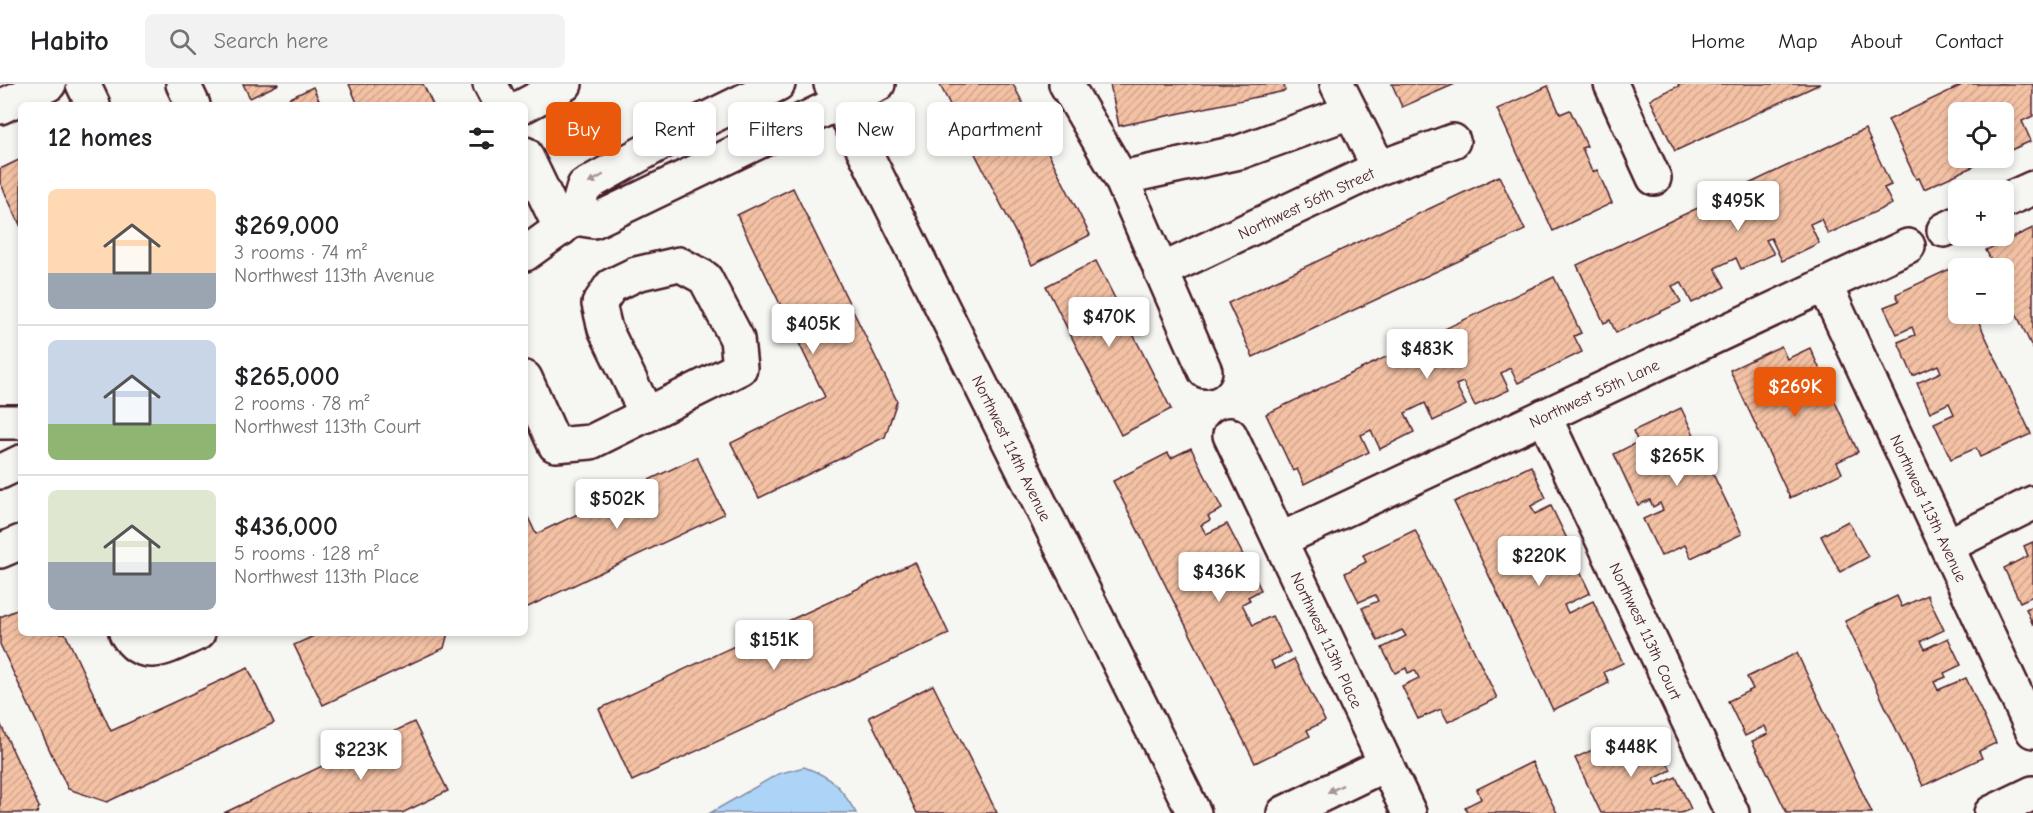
<!DOCTYPE html>
<html lang="en">
<head>
<meta charset="utf-8">
<style>
	body { margin:0; font-family:"Comic Neue",sans-serif; background:#f2f2f2; color:#202124; height:100vh; display:flex; flex-direction:column; font-size:22px; white-space:nowrap }
	* { box-sizing:border-box; margin:0 }
	p { font-size:20px; color:#757577 }
	.icon { flex:none; width:33px; height:33px; fill:none; stroke:currentColor; stroke-width:2; stroke-linecap:round; stroke-linejoin:round }
	.map { position:relative; flex:1; overflow:hidden }
	.panel { position:absolute; left:18px; top:18px; width:510px; height:534px; display:flex; flex-direction:column; background:#fff; border-radius:9px; box-shadow:0 3px 9px #0003 }
	.panel>* { flex:none }
	.top-card { position:absolute; left:546px; top:18px; width:570px; height:54px; display:flex; gap:12px }
	.tools { position:absolute; left:1948px; top:18px; display:grid; gap:12px }
	.tools a { display:grid; place-items:center; width:66px; height:66px; border-radius:9px; background:#fff; box-shadow:0 3px 9px #0003; font-size:30px }
	.price { position:absolute; translate:-50% -51px; padding:0 14px; border-radius:6px; background:#fff; color:#222; font-size:20px; line-height:39px; filter:drop-shadow(0 2px 3px #0008) }
	.price::after { content:''; position:absolute; left:50%; top:36px; width:18px; height:14px; margin-left:-9px; background:inherit; clip-path:polygon(0 0,100% 0,50% 100%) }
	.price.active { background:#ea580c; color:#fff }
	ul { padding:0; list-style:none }
	li { display:flex; align-items:center; gap:18px; height:150px; padding:0 30px }
	li+li { border-top:2px solid #e0e0e0 }
	li span { display:grid; place-items:center; flex:none; width:168px; height:120px; border-radius:9px; color:#555 }
	li>.icon { margin-inline-start:auto }
	span .icon { width:72px; height:72px; fill:#fffc; stroke-width:1 }
	li b { font-size:26px }
	h2 { display:flex; justify-content:space-between; align-items:center; height:72px; padding:0 30px; font-size:26px }
	.chip { padding:0 21px; border-radius:9px; background:#fff; box-shadow:0 3px 9px #0003; font-size:21px; line-height:54px }
	.chip.active { background:#ea580c; color:#fff }
	header { display:flex; align-items:center; gap:36px; box-sizing:border-box; height:84px; padding:0 30px; background:#fff; border-bottom:2px solid #e0e0e0 }
	header strong { font-size:28px }
	nav { display:flex; gap:33px; margin-inline-start:auto; font-size:21px }
	.search { width:420px; height:54px; background:#f2f2f2; display:flex; align-items:center; gap:15px; box-sizing:border-box; padding:0 21px; border-radius:9px; color:#757577; font-size:22px }
	.map>svg:first-child { display:block }
</style>
</head>
<body>
<header>
<strong>Habito</strong>
<div class="search"><svg class="icon" aria-label="search" viewBox="0 0 24 24"><circle cx="10" cy="10" r="6"/><path d="M15 15l6 6"/></svg>Search here</div>
<nav><a>Home</a><a>Map</a><a>About</a><a>Contact</a></nav>
</header>
<div class="map">
<svg width="2033" height="729" viewBox="0 0 2033 729">
	<defs>
		<pattern id="building-hatch" width="6" height="6" patternUnits="userSpaceOnUse" patternTransform="scale(1.5)"><rect width="6" height="6" fill="#f3c1a4"/><path d="M-1 1l2-2M0 6l6-6M5 7l2-2" fill="none" stroke="#d2a58d"/></pattern>
	</defs>
	<rect width="100%" height="100%" fill="#f6f6f2"/>
	<filter id="ink" filterUnits="userSpaceOnUse"><feTurbulence type="fractalNoise" baseFrequency=".0167" numOctaves="2"/><feDisplacementMap in="SourceGraphic" scale="12" xChannelSelector="R" yChannelSelector="G"/><feConvolveMatrix kernelMatrix="1 2 1 2 8 2 1 2 1" color-interpolation-filters="sRGB"/></filter>
	<g filter="url(#ink)">
		<path fill="#acd4f7" stroke="#858ca5" stroke-width="1.5" d="M804,683c30,11 36,19 52,46h-146l68,-39z"/>
		<g fill="url(#building-hatch)" stroke="#4a1f2b" stroke-width="1.5">
			<polygon points="243,0 279,0 250,14"/>
			<polygon points="349,0 423,0 433,21 358,21"/>
			<polygon points="942,0 1013,0 1090,151 1032,181 940,1"/>
			<polygon points="1110,0 1284,0 1285,7 1119,42"/>
			<polygon points="1392,0 1455,0 1402,23"/>
			<polygon points="1678,0 1820,0 1675,67 1650,15 1679,2"/>
			<polygon points="1964,0 2033,0 2033,32 2022,37 2031,57 2004,69 2004,28 1959,28 1959,74 1992,74 1924,105 1919,94 1916,95 1888,36"/>
			<polygon points="1548,2 1560,30 1570,26 1587,62 1582,64 1592,88 1597,86 1612,119 1553,147 1497,25"/>
			<polygon points="313,3 321,21 276,21"/>
			<polygon points="1865,45 1891,101 1884,104 1892,120 1828,150 1821,135 1810,140 1819,159 1782,177 1771,154 1766,156 1774,170 1741,185 1736,174 1715,184 1725,203 1692,219 1681,198 1672,202 1681,218 1616,249 1610,236 1604,239 1577,181"/>
			<polygon points="21,75 21,143 0,98 0,85"/>
			<polygon points="1499,92 1525,146 1253,273 1228,219"/>
			<polygon points="793,104 897,317 885,353 759,414 731,359 825,313 737,131"/>
			<polygon points="2033,144 2033,265 2004,204 2004,184 1995,184 1986,166"/>
			<polygon points="1096,177 1171,325 1121,351 1046,202"/>
			<polygon points="1954,183 1959,195 1959,230 1975,230 2031,350 1980,373 1976,364 1951,375 1934,339 1954,330 1949,319 1930,328 1917,299 1941,288 1938,281 1913,292 1898,258 1915,251 1912,243 1897,250 1884,223 1899,217 1896,210"/>
			<polygon points="1554,193 1581,249 1574,252 1582,268 1518,299 1510,284 1501,289 1509,306 1475,322 1463,298 1456,301 1466,321 1433,337 1425,319 1405,329 1414,348 1380,365 1371,346 1361,351 1369,368 1304,400 1297,385 1293,387 1266,330"/>
			<polygon points="1781,262 1787,275 1810,264 1826,299 1806,309 1809,317 1830,307 1858,368 1837,378 1842,389 1790,414 1730,286"/>
			<polygon points="1681,324 1742,450 1691,474 1685,461 1661,472 1643,435 1663,426 1660,419 1653,423 1650,416 1638,421 1614,370 1638,358 1633,347"/>
			<polygon points="1191,364 1222,425 1208,432 1210,436 1201,441 1206,450 1227,440 1244,473 1221,485 1223,489 1247,477 1261,506 1248,513 1250,516 1242,520 1253,541 1272,532 1290,568 1271,577 1275,585 1294,575 1325,637 1307,646 1310,652 1255,679 1113,397 1168,369 1171,374"/>
			<polygon points="697,373 724,430 528,523 525,522 525,427 536,450"/>
			<polygon points="1531,382 1546,414 1531,422 1535,430 1551,422 1568,457 1547,467 1555,484 1574,475 1590,509 1564,521 1568,529 1593,517 1623,579 1604,588 1609,599 1553,626 1454,418"/>
			<polygon points="1848,437 1868,473 1840,488 1821,452"/>
			<polygon points="1415,446 1497,614 1448,638 1441,625 1418,635 1402,602 1419,594 1415,586 1408,589 1406,584 1395,589 1382,564 1406,552 1402,546 1378,557 1362,524 1378,517 1375,511 1359,518 1345,489 1366,478 1363,471"/>
			<polygon points="2033,458 2033,512 2020,518 2004,484 2028,472 2024,462"/>
			<polygon points="915,478 949,550 632,697 599,625"/>
			<polygon points="1927,511 1944,546 1921,557 1925,565 1948,554 1961,581 1944,589 1946,593 1934,598 1938,606 1966,594 1996,659 1979,667 1982,674 1923,702 1845,537 1897,512 1902,523"/>
			<polygon points="2033,522 2033,541 2026,525"/>
			<polygon points="21,524 21,549 65,549 111,647 248,584 274,639 107,718 68,705 0,560 0,533"/>
			<polygon points="320,549 448,549 444,564 323,621 294,561"/>
			<polygon points="1797,569 1872,729 1787,729 1752,657 1768,650 1765,642 1745,652 1728,617 1753,605 1747,593"/>
			<polygon points="933,601 997,729 917,729 869,633"/>
			<polygon points="414,638 448,707 402,729 224,729"/>
			<polygon points="0,639 39,723 37,729 0,729"/>
			<polygon points="1626,650 1631,662 1654,651 1671,686 1654,695 1657,702 1676,693 1691,725 1681,729 1601,729 1575,674"/>
			<polygon points="1532,678 1557,729 1468,729 1465,723 1481,715 1477,705"/>
		</g>
		<g fill="none" stroke-linecap="round" stroke-linejoin="round">
			<defs>
				<g id="minor">
					<polyline points="83,0 93,21"/>
					<polyline points="183,0 193,21"/>
					<polyline points="490,0 501,21"/>
					<polyline points="778,0 684,46 584,102 575,134 594,137 878,0"/>
					<polyline points="831,0 1194,729"/>
					<polyline points="1066,0 1121,94 1205,287"/>
					<polyline points="1337,0 1379,84"/>
					<polyline points="1611,0 1654,94"/>
					<polyline points="525,21 565,0"/>
					<polyline points="0,23 49,0"/>
					<polyline points="525,70 561,145"/>
					<polyline points="1121,94 1240,68 1350,28"/>
					<polyline points="2004,117 2033,104"/>
					<polyline points="1944,146 1959,139"/>
					<polyline points="525,170 575,134"/>
					<polyline points="1161,187 1379,84 1453,57"/>
					<polyline points="1825,201 2033,647"/>
					<polyline points="525,294 555,361 591,358 740,284 737,255 705,194 679,180 636,190 611,202 599,220 605,245 647,331"/>
					<polyline points="1544,332 1732,729"/>
					<polyline points="0,338 21,338"/>
					<polyline points="1230,351 1409,729"/>
					<polyline points="0,388 21,378"/>
					<polyline points="1280,456 1908,162"/>
					<polyline points="1947,462 2033,419"/>
					<polyline points="0,467 21,458"/>
					<path d="M126,549c18,32 46,11 72,0"/>
					<polyline points="1284,729 1386,680"/>
					<polyline points="1991,729 2033,709"/>
				</g>
			</defs>
			<use href="#minor" stroke="#4a1f2b" stroke-width="38"/>
			<use href="#minor" stroke="#f6f6f2" stroke-width="33"/>
		</g>
		<defs><path id="oneway-solid" d="M-6-.8H1V-3.2L6.5 0L1 3.2V.8H-6Z" transform="scale(1.5)"/></defs>
		<g fill="#a99598">
			<use href="#oneway-solid" transform="translate(596 95) rotate(150)"/>
			<use href="#oneway-solid" transform="translate(1335 705) rotate(153)"/>
		</g>
	</g>
	<g text-anchor="middle" stroke-width="4.5" stroke-linejoin="round" paint-order="stroke">
		<g font-size="16" fill="#4a1f2b" stroke="#f6f6f2">
			<text transform="translate(1306 119) rotate(-25)" y="6">Northwest 56th Street</text>
			<text transform="translate(1594 309) rotate(-25)" y="6">Northwest 55th Lane</text>
			<text transform="translate(1012 364) rotate(64)" y="6">Northwest 114th Avenue</text>
			<text transform="translate(1929 424) rotate(65)" y="6">Northwest 113th Avenue</text>
			<text transform="translate(1646 547) rotate(65)" y="6">Northwest 113th Court</text>
			<text transform="translate(1327 556) rotate(65)" y="6">Northwest 113th Place</text>
		</g>
	</g>
</svg>
<div class="tools">
<a><svg class="icon" aria-label="locate" viewBox="0 0 24 24"><circle cx="12" cy="12" r="6"/><path d="M12 2v4M12 18v4M2 12h4M18 12h4"/></svg></a>
<a>+</a>
<a>−</a>
</div>
<b class="price" style="left:1738px;top:148px">$495K</b>
<b class="price" style="left:1109px;top:264px">$470K</b>
<b class="price" style="left:813px;top:271px">$405K</b>
<b class="price" style="left:1427px;top:296px">$483K</b>
<b class="price active" style="left:1795px;top:334px">$269K</b>
<b class="price" style="left:1677px;top:403px">$265K</b>
<b class="price" style="left:617px;top:446px">$502K</b>
<b class="price" style="left:1539px;top:503px">$220K</b>
<b class="price" style="left:1219px;top:519px">$436K</b>
<b class="price" style="left:774px;top:587px">$151K</b>
<b class="price" style="left:1631px;top:694px">$448K</b>
<b class="price" style="left:361px;top:697px">$223K</b>
<div class="top-card">
<a class="chip active">Buy</a>
<a class="chip">Rent</a>
<a class="chip">Filters</a>
<a class="chip">New</a>
<a class="chip">Apartment</a>
</div>
<section class="panel">
<h2>12 homes<svg class="icon" aria-label="filters" viewBox="0 0 24 24"><path d="M4 7h16M4 17h16"/><circle cx="9" cy="7" r="2"/><circle cx="15" cy="17" r="2"/></svg></h2>
<ul>
<li><span style="background:linear-gradient(#ffd9b3 70%,#9aa5b1 0)"><svg class="icon" aria-label="home" viewBox="0 0 24 24"><path d="M3 11l9-7 9 7M6 9v11h12V9"/></svg></span><div><b>$269,000</b><p>3 rooms · 74 m²</p><p>Northwest 113th Avenue</p></div></li>
<li><span style="background:linear-gradient(#c9d6e8 70%,#8fb573 0)"><svg class="icon" aria-label="home" viewBox="0 0 24 24"><path d="M3 11l9-7 9 7M6 9v11h12V9"/></svg></span><div><b>$265,000</b><p>2 rooms · 78 m²</p><p>Northwest 113th Court</p></div></li>
<li><span style="background:linear-gradient(#dfe7d0 60%,#9aa5b1 0)"><svg class="icon" aria-label="home" viewBox="0 0 24 24"><path d="M3 11l9-7 9 7M6 9v11h12V9"/></svg></span><div><b>$436,000</b><p>5 rooms · 128 m²</p><p>Northwest 113th Place</p></div></li>
</ul>
</section>
</div>
</body>
</html>
